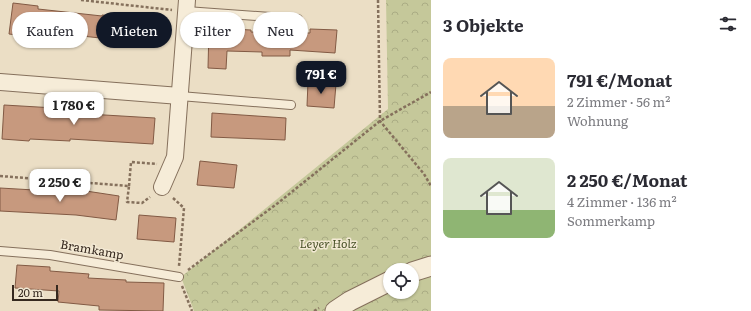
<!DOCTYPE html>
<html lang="de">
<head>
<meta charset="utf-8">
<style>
	body { margin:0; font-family:Literata,serif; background:#f2f2f3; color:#2b2b33; height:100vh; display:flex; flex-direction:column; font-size:15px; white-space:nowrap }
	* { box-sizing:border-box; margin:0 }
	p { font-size:13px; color:#7c7c81 }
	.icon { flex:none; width:22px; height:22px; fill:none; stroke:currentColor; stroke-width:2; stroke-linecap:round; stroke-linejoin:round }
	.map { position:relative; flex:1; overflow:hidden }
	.side { display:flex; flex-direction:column; background:#fff; width:320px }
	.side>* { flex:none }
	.hud { position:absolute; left:12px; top:12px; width:359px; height:36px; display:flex; gap:8px }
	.tools { position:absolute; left:383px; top:263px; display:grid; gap:8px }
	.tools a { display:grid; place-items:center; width:36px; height:36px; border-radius:50%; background:#fff; box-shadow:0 1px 3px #0004; font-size:20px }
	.scale { position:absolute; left:12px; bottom:10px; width:46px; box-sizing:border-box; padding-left:4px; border:2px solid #36291f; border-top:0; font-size:11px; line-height:14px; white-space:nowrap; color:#36291f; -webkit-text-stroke:3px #f3e9d4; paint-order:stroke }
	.price { position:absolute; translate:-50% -34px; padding:0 9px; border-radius:8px; background:#fff; color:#222; font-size:13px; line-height:26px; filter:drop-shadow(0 1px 2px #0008) }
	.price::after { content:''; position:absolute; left:50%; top:24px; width:12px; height:9px; margin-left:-6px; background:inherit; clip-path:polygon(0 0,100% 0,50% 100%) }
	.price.active { background:#111827; color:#fff }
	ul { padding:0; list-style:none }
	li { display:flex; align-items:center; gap:12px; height:100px; padding:0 12px }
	li span { display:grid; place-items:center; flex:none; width:112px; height:80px; border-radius:8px; color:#555 }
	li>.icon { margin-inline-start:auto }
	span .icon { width:48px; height:48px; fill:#fffc; stroke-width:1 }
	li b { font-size:17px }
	h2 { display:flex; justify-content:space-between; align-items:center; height:48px; padding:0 12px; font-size:17px }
	.chip { padding:0 14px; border-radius:18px; background:#fff; box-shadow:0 1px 3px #0004; font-size:14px; line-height:36px }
	.chip.active { background:#111827; color:#fff }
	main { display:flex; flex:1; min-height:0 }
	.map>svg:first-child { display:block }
</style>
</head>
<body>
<main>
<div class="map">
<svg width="431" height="311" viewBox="0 0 431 311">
	<defs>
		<pattern id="forest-crowns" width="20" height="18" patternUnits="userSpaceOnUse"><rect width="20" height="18" fill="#c5c89a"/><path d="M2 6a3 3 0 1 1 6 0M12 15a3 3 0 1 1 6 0" fill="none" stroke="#aaac84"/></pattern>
	</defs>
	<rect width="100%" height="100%" fill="#ebdec5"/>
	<path fill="url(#forest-crowns)" fill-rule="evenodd" d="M386,0h45v311h-237l-13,-34 207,-168zM390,270h22v22h-22z"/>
	<g fill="#c7997e" stroke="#825a44">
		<polygon points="13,3 38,6 38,9 102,16 102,15 139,18 137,42 36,31 35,37 9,34"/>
		<polygon points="209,28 251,30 251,32 310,33 310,29 337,30 335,53 290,50 290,56 262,56 262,52 227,51 226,69 208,68"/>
		<polygon points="308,82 336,84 334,108 307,106"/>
		<polygon points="4,105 72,109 71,113 155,118 153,144 70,139 70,141 30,139 29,141 2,139"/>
		<polygon points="212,113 286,118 285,140 211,137"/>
		<polygon points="200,161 237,165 234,188 197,185"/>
		<polygon points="0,188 86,193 86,191 119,196 116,220 76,215 0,211"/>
		<polygon points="139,215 176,218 174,242 137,239"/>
		<polygon points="17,265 50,267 50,271 89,274 88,278 126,280 126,282 164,283 163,311 99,310 99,306 58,302 59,291 15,288"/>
	</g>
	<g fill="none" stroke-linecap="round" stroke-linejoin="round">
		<defs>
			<g id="service">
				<polyline points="186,11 298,19"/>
				<polyline points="180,96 291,105"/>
				<polyline points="0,251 50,255 179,277"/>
			</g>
			<g id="minor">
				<polyline points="0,82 180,96"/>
				<polyline points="162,187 175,157 187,0"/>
			</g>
			<g id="tertiary">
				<polyline points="412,272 431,266"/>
				<polyline points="335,311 350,301 390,281"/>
			</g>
		</defs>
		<use href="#service" stroke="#85705c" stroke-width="10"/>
		<use href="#minor" stroke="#85705c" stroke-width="18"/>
		<use href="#tertiary" stroke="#85705c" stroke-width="21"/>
		<g stroke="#85705c" stroke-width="2.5" stroke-dasharray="3 2" stroke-linecap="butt">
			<polyline points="81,0 172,10"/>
			<polyline points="378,0 380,121 424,174 431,186"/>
			<polyline points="0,176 129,186 127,202 142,203 150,197"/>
			<polyline points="129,186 131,162 157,164"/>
			<polyline points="173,198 184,208 179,266"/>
			<polyline points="188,270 278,203 380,121 431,92"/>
			<polyline points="182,286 192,311"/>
			<polyline points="314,311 319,308"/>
		</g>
		<use href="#service" stroke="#f6ecd8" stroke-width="8"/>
		<use href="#minor" stroke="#f6ecd8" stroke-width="16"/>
		<use href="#tertiary" stroke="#f6ecd8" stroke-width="19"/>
	</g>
	<g text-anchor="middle" stroke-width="3" stroke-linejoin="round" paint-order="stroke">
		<g font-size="12" font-style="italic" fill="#485127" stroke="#f3e9d4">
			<text x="328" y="248">Leyer Holz</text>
		</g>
		<g font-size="12" fill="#36291f" stroke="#f3e9d4">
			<text transform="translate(92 250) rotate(10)" y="4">Bramkamp</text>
		</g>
	</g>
</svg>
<div class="tools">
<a><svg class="icon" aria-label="locate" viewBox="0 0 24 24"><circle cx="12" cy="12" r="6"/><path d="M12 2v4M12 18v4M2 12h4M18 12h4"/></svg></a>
</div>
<div class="scale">20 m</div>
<b class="price active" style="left:321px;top:95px">791 €</b>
<b class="price" style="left:74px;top:126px">1 780 €</b>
<b class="price" style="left:60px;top:203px">2 250 €</b>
<div class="hud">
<a class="chip">Kaufen</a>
<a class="chip active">Mieten</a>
<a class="chip">Filter</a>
<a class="chip">Neu</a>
</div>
</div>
<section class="side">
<h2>3 Objekte<svg class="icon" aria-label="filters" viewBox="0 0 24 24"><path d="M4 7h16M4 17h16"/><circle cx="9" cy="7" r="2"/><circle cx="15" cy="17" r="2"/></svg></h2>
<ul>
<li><span style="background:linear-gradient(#ffd9b3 60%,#b9a48a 0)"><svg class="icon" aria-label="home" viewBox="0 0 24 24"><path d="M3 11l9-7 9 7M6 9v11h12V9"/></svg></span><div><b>791 €/Monat</b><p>2 Zimmer · 56 m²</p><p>Wohnung</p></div></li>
<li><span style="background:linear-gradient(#dfe7d0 65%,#8fb573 0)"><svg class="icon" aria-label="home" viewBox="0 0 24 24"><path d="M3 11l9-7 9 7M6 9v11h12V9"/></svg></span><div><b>2 250 €/Monat</b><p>4 Zimmer · 136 m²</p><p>Sommerkamp</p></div></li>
</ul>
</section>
</main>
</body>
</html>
